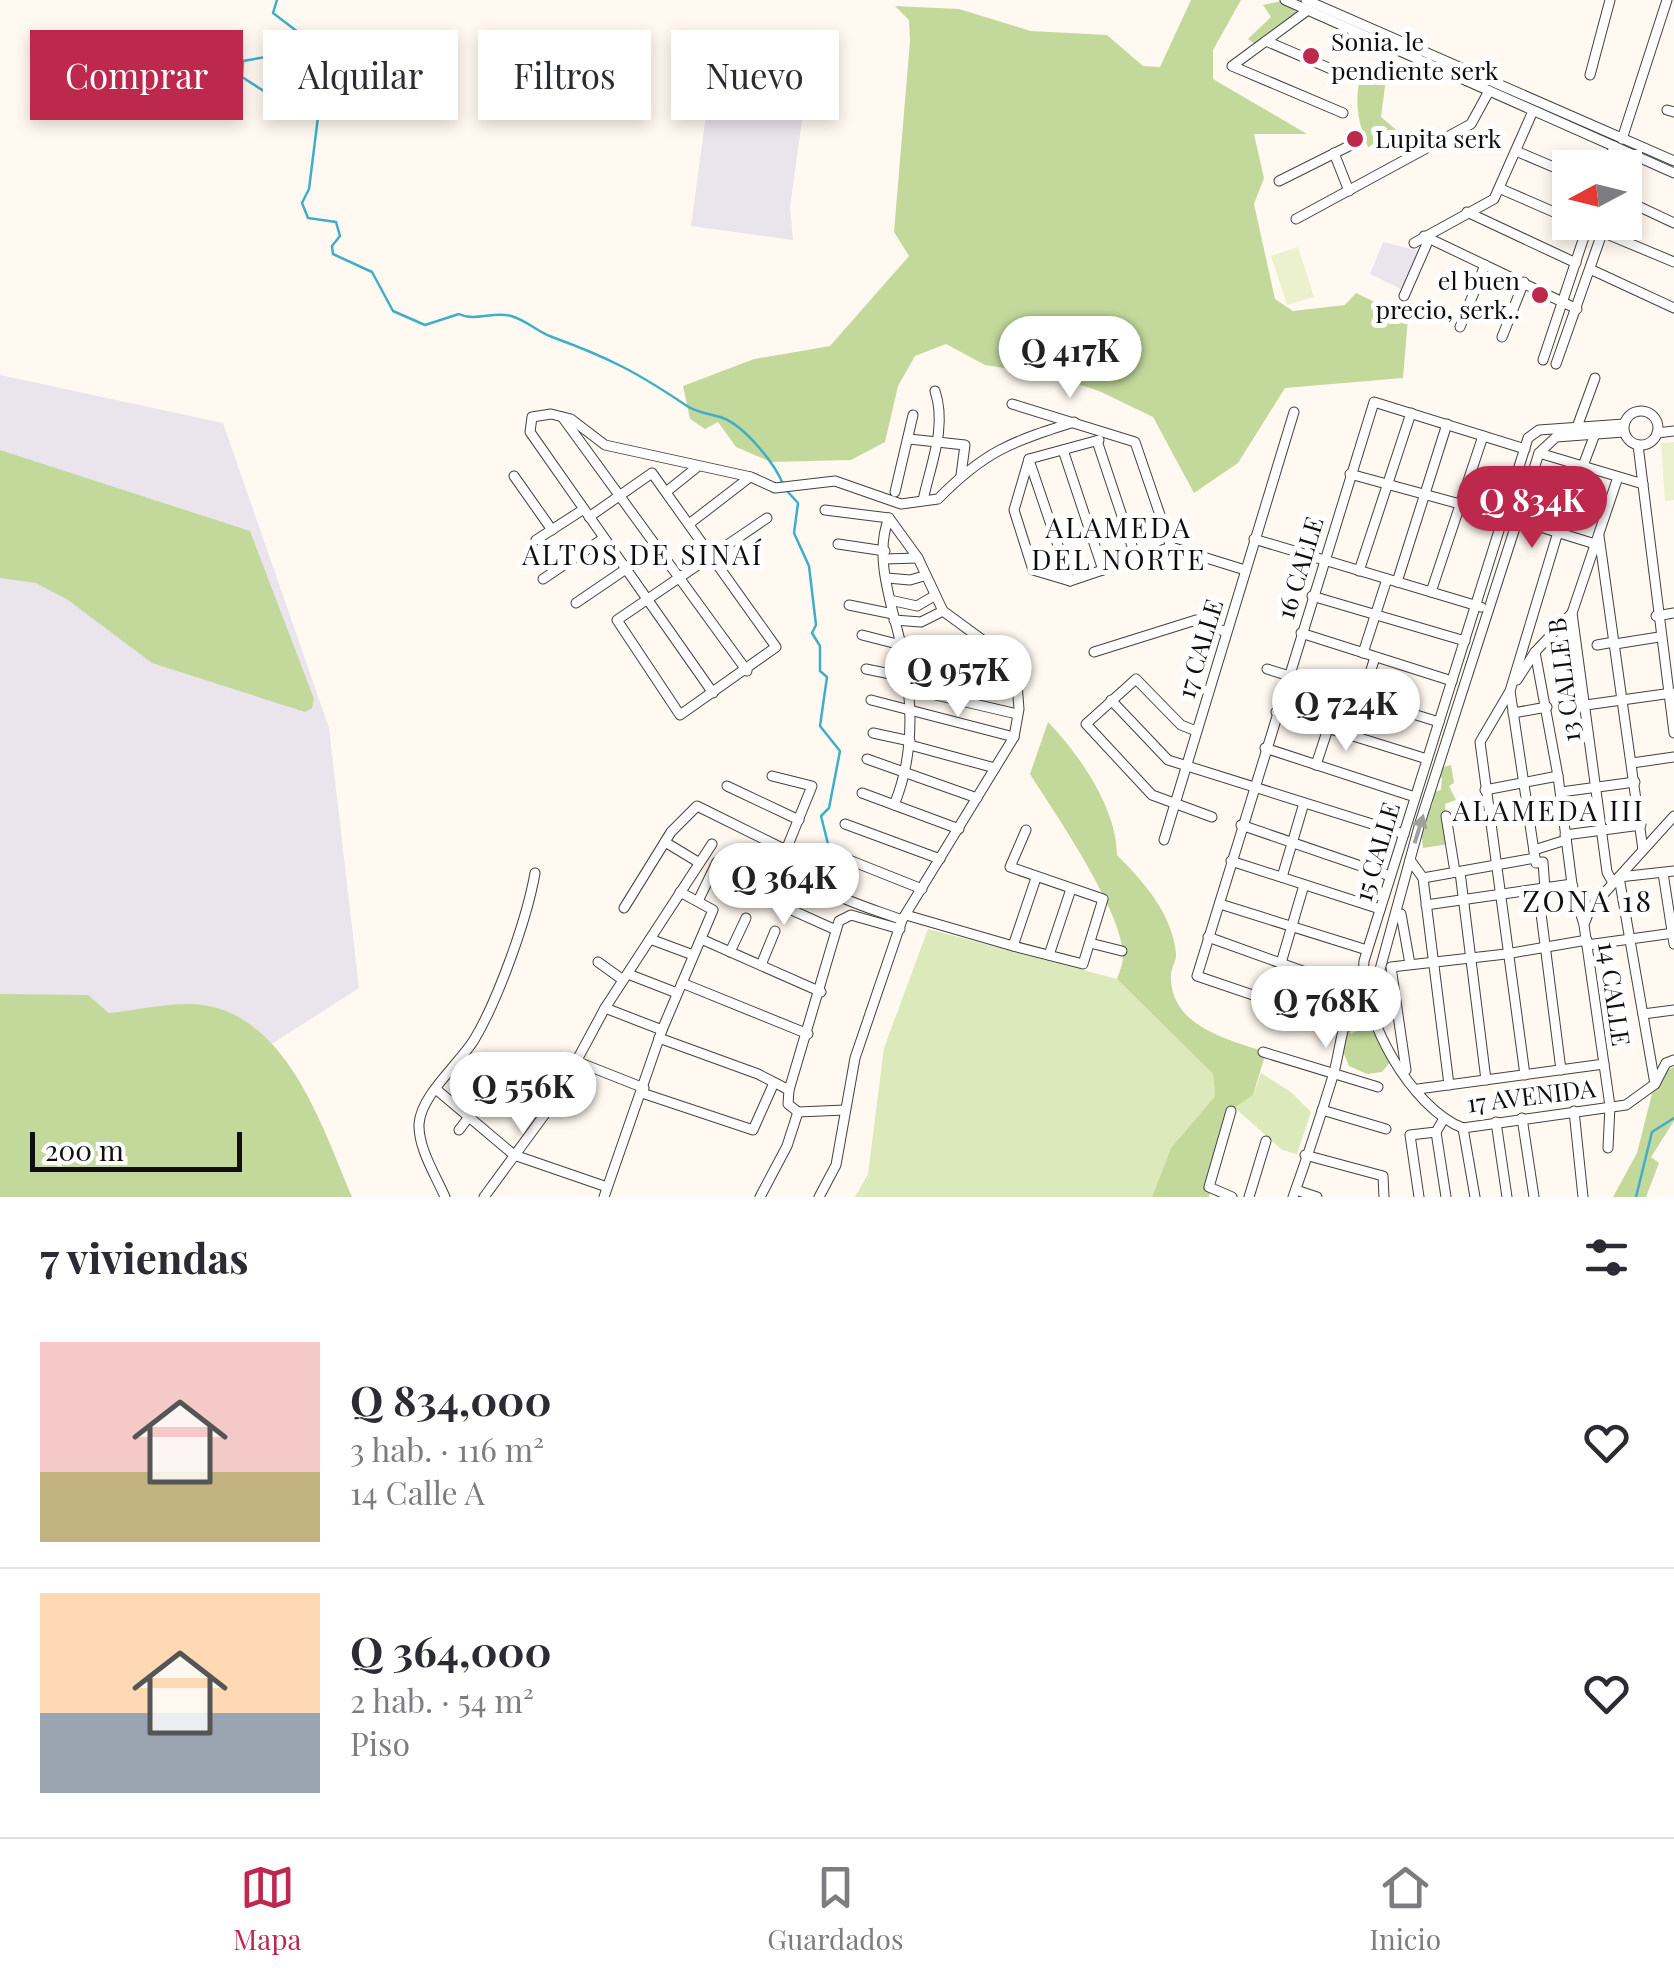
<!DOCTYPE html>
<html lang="es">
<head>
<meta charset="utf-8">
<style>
	body { margin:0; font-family:"Playfair Display",serif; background:#f7f7f7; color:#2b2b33; height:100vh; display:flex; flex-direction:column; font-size:38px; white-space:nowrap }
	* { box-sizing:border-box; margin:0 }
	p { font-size:32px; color:#7c7c81 }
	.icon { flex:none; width:55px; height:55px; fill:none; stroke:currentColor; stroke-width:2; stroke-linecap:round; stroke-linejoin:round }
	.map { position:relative; height:1197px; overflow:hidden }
	.details { display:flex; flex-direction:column; background:#fff; flex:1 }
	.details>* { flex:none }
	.banner { position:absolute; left:30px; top:30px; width:1000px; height:90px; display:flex; gap:20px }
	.needle { width:65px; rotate:263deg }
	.controls { position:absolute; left:1552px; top:150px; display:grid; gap:20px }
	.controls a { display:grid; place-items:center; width:90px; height:90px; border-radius:0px; background:#fff; box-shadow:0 5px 15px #0003; font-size:50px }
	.scale { position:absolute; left:30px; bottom:25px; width:212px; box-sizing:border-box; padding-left:10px; border:5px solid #0f0f0f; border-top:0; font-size:28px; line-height:35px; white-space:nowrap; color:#0f0f0f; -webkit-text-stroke:8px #fff; paint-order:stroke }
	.price { position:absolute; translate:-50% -85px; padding:0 22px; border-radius:35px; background:#fff; color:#222; font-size:32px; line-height:65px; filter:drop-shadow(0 2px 5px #0008) }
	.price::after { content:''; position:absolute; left:50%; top:60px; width:30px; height:22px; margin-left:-15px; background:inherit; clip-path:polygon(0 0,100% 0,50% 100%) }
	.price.current { background:#bd294d; color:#fff }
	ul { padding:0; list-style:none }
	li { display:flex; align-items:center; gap:30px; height:250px; padding:0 40px }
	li+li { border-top:2px solid #e1e1e2 }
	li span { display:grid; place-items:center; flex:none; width:280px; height:200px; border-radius:0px; color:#555 }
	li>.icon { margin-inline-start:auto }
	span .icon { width:120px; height:120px; fill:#fffc; stroke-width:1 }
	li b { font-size:42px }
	h2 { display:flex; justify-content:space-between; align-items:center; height:120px; padding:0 40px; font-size:42px }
	.tag { padding:0 35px; border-radius:0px; background:#fff; box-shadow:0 5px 15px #0003; font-size:35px; line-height:90px }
	.tag.current { background:#bd294d; color:#fff }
	.menu { display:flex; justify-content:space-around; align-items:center; height:140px; border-top:2px solid #e1e1e2; background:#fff; font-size:28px; color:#7c7c81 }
	.menu a { display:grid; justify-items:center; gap:5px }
	.menu .current { color:#bd294d }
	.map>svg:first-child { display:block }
</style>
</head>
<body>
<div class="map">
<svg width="1674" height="1197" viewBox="0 0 1674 1197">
	<rect width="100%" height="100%" fill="#fff9f1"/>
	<g fill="#eae4ed">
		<polygon points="710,85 805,99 790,207 793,240 691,226"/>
		<polygon points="1383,242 1420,251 1401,289 1370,274"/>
		<polygon points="0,375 223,423 329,728 359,988 267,1047 352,1197 0,1197"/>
	</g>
	<g fill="#dce9bb">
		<polygon points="928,929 1117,979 1213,1074 1215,1096 1171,1148 1152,1197 855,1197 868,1174 884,1048"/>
		<polygon points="1261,1073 1291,1092 1311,1112 1297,1154 1282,1150 1234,1107 1253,1095"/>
	</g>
	<g fill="#c3d99b">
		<polygon points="1191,0 1241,0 1213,50 1213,79 1307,134 1254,134 1264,178 1254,204 1275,299 1293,311 1345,305 1356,293 1408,318 1403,378 1285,388 1238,463 1194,493 1153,417 1099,391 1054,376 985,365 946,344 915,356 898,386 885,442 851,460 771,462 736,447 718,422 705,429 690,419 683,386 754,359 830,346 909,256 894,232 910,41 909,20 895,6 959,9 1031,31 1107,35 1143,66 1160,67"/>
		<polygon points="1282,1 1298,13 1256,45 1248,39 1271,17 1263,5"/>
		<path d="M1365,63l21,16 -5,38 19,16 -32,14c-12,-30 -15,-53 -3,-84z"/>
		<polygon points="0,450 250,531 314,699 312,708 305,712 152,663 68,600 36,583 0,578"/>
		<path d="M1048,722c32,33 69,87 69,133 26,26 55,58 59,98 1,7 -5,15 -5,22 -2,51 58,65 95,77l-13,43 -19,13 -25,89h-57l19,-49 44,-52 -2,-22 -96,-95c2,-6 6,-15 6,-23 0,-45 -68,-142 -93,-182z"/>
		<polygon points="1451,765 1454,783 1449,786 1456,800 1445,804 1449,844 1423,848 1420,823 1425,807 1432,806 1434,792 1441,790 1442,778 1436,779 1439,768"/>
		<path d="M0,994l88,1 21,18c27,-3 57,-10 84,-9 93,5 129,123 159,193h-352z"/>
		<polygon points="1356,1014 1350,1034 1365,1027 1372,1030 1391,1061 1382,1072 1367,1074 1349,1066 1342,1049 1348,1018"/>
		<polygon points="1674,1067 1674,1121 1651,1157 1659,1163 1646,1197 1613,1197 1637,1153 1657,1074"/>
	</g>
	<g fill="#ebf0cd">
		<polygon points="1298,247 1314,297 1287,305 1271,256"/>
		<polygon points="1674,442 1674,500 1665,501 1661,443"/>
	</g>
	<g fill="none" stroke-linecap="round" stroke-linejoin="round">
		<g stroke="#40aeca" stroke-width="2.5">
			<path d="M277,0l-4,13 25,19 -3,20 -52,9 -1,16 34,22 35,5 8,5 -10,80 -7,14 6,15 28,4 4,14 -8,10 1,8 39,18 21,39 32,14 34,-11c16,8 34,-3 52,2 15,4 27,16 41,21 58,21 86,36 135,69 10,7 25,8 36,12 21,8 51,44 60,66"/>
			<polyline points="787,491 798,503 794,533 809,566 816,625 812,633 820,646 820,671 827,677 820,726 840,751 829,808 821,816 828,844 800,864"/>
			<polyline points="1636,1197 1652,1132 1674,1118"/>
		</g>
		<defs>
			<g id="minor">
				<polyline points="1285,0 1674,173"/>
				<polyline points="1306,0 1674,161"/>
				<polyline points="1308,10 1232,66 1343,113"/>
				<polyline points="1266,41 1352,78"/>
				<polyline points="1590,75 1610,0"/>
				<polyline points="1667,110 1674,112"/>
				<polyline points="1622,139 1667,0"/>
				<polyline points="1516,151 1570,174"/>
				<polyline points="1334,153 1349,191"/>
				<polyline points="1607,168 1614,146"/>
				<polyline points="1279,181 1355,143"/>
				<polyline points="1501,189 1570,219"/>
				<polyline points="1625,200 1674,223"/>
				<polyline points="1467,212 1576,263"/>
				<polyline points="1296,219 1471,124 1489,91"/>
				<polyline points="1578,222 1674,262"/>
				<polyline points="1424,236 1577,309"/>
				<polyline points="1414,243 1494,199 1533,111"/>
				<polyline points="1592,270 1674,308"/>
				<polyline points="1404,296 1429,239"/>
				<polyline points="1460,327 1485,265"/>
				<polyline points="1502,337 1524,282"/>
				<polyline points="1543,360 1589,222"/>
				<polyline points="1556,364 1606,222"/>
				<polyline points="1012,404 1135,442 1171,547"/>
				<circle cx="1641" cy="428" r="17"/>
				<polyline points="563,418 747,671"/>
				<path d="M1624,424l-85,6 -11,8 -164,523c-5,54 47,147 99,167l163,-23 29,-21 11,-21 8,-3"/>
				<polyline points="1577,427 1595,378"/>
				<polyline points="1657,433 1674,431"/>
				<polyline points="909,439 965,445 961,475"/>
				<polyline points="1097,441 1136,558"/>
				<polyline points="1638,445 1674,733"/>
				<polyline points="1063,450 1103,570"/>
				<polyline points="1539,453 1643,484"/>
				<polyline points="1029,459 1014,510 1033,570 1070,581 1171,547 1245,570"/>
				<polyline points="1029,459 1099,440"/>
				<polyline points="1029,460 1070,581"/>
				<polyline points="1350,474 1504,516"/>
				<polyline points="514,476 552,530"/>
				<polyline points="666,492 696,468"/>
				<polyline points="895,492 913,415"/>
				<path d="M923,500c8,-37 24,-73 12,-109"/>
				<polyline points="589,517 652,473 776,647 680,715 617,620 767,518"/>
				<path d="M889,518c-17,40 6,95 14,136 10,50 11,103 -9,151"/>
				<polyline points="1518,520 1595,544"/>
				<polyline points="689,524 750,477"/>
				<polyline points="1599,536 1643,850"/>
				<polyline points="1254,539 1481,607"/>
				<polyline points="536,540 584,509"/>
				<polyline points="838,544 885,551"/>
				<polyline points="885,559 918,558"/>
				<polyline points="1359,571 1411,413"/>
				<polyline points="887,578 910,580 924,576"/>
				<polyline points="543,579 604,538"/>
				<polyline points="1397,582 1447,424"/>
				<polyline points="1431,592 1483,436"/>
				<polyline points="1312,596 1465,641"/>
				<polyline points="890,600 917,606 934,596"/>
				<polyline points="576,603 626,569"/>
				<polyline points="849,605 893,614"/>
				<polyline points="1656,616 1674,613"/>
				<polyline points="894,620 921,622 943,611"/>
				<polyline points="1301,633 1452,681"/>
				<polyline points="862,635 901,645"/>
				<path d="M900,642c31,0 77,29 103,13"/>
				<polyline points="1615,644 1659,637"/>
				<polyline points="1597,645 1614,642"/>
				<polyline points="1094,652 1196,620 1226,632"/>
				<polyline points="1535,652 1558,776 1572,884 1584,925 1610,1106 1608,1148"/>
				<polyline points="1363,653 1387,579"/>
				<polyline points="905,665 992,687 1018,686"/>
				<polyline points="866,669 905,677"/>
				<polyline points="1267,669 1439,722"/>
				<polyline points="1517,680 1535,652 1572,613"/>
				<polyline points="906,688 1017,714"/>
				<polyline points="1510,691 1535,858 1536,863 1543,862 1545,889"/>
				<path d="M713,693l-183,-261 2,-15 19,-3 20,5 34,26 146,32 24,11 60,-7 66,23 37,-5c47,-48 73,-57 136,-77"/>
				<polyline points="1362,699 1375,657"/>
				<polyline points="871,700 1014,737"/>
				<polyline points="1111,700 1168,760 1404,834"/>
				<polyline points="1586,705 1672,693"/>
				<polyline points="1276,712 1427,759"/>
				<polyline points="1513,713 1547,707"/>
				<polyline points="1196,731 1181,725 1136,679 1086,724 1152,795 1212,817"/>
				<polyline points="873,733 910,741"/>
				<polyline points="910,745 995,768"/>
				<polyline points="1265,748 1415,797"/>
				<polyline points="867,759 977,798"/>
				<polyline points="1632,763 1674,757"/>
				<polyline points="1316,765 1340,692"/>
				<path d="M772,776l40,10 -26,64c21,43 74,54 116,70"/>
				<polyline points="727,786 799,820"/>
				<polyline points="1485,790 1558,776"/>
				<polyline points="1561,792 1635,782"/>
				<polyline points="862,793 959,829"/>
				<polyline points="1446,816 1455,872"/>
				<polyline points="845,824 940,859"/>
				<polyline points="1241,825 1390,876"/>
				<polyline points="1565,835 1641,825"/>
				<polyline points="1164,840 1294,412"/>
				<polyline points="665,842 698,862"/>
				<polyline points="1534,850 1566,840"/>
				<polyline points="834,854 922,889"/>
				<polyline points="1410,860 1423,878 1449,1085"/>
				<polyline points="1231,861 1380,909"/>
				<polyline points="1460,872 1486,1080"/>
				<polyline points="1663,873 1674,944"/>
				<polyline points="1282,877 1304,803"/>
				<polyline points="1423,878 1535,858"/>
				<polyline points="1613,883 1607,872 1572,613 1618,477"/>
				<polyline points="747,890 836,930"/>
				<polyline points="1538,890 1561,1070"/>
				<polyline points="699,899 717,862"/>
				<polyline points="1220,904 1367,950"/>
				<polyline points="1426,905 1572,884"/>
				<polyline points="624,908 671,832 697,806 786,850"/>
				<polyline points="1401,914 1410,964"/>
				<polyline points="906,915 1013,946 1036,878"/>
				<polyline points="1585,922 1590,909 1674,816"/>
				<polyline points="1208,937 1336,983"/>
				<polyline points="650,939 693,955"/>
				<polyline points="701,939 821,992"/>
				<polyline points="1090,943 1122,951"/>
				<polyline points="1587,945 1674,933"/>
				<polyline points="1013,946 1083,964 1103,899 1010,867 1026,830"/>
				<polyline points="730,952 746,918"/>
				<polyline points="1049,955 1071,889"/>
				<polyline points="598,962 623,980"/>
				<polyline points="1281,963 1304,885"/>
				<polyline points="761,965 775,931"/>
				<polyline points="628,974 677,993"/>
				<polyline points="682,983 808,1034"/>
				<polyline points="1370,1006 1420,823 1539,453 1556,437 1624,432"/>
				<polyline points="605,1008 662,1030"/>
				<polyline points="1643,1014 1674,1010"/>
				<polyline points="1344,1026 1197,976 1374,402 1525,449"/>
				<polyline points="659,1038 758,1074 789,1090"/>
				<polyline points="1263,1052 1378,1087"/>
				<polyline points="573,1060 644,1088"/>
				<polyline points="1406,1070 1391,967 1506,954 1587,940"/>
				<polyline points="1525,1075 1480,742 1510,691 1558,532 1595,434"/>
				<polyline points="1655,1084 1619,877 1674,871"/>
				<polyline points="1418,1089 1604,1064"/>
				<polyline points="437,1090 514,1155 607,1187"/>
				<polyline points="642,1093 753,1130 773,1085"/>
				<polyline points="1322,1110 1386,1129"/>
				<polyline points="1231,1111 1209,1187 1232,1197"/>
				<polyline points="1574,1111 1583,1197"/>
				<polyline points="798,1112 788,1104 789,1090 839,921 851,915 900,929"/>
				<polyline points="798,1112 845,1110"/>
				<polyline points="1522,1118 1534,1197"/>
				<polyline points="1496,1122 1507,1197"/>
				<polyline points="1463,1128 1475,1197"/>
				<polyline points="459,1130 503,1072"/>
				<polyline points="1436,1132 1446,1197"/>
				<polyline points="1305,1155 1383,1176 1384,1197"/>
				<polyline points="1296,1190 1317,1197"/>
				<path d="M445,1197c-9,-21 -27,-49 -26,-73 2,-29 40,-60 55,-84 24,-40 53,-121 61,-167"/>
				<polyline points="484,1197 556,1099 605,1008 712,844"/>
				<polyline points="604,1197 662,1030 713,910 680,892"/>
				<polyline points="760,1197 787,1146 798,1112"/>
				<polyline points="819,1197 836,1165 855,1058 902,920 1014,737 1019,709 1016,672 1003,655 943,611 918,558 889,518 825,510"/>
				<polyline points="1249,1197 1266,1141"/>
				<path d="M1293,1197c14,-39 27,-79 39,-118 10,-30 7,-64 32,-86"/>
				<polyline points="1419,1197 1410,1135 1436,1132 1443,1120"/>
			</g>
		</defs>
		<use href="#minor" stroke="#424242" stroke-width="11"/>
		<use href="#minor" stroke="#fff" stroke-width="9"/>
	</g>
	<defs><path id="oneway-solid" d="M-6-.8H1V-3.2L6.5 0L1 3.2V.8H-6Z" transform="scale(2.5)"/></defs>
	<use fill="#9f9f9f" href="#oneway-solid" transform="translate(1419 829) rotate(-73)"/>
	<g fill="#bd294d" stroke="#fff" stroke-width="4">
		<circle cx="1311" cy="56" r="10"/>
		<circle cx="1355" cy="139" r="10"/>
		<circle cx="1540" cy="295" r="10"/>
	</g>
	<g text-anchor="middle" stroke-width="10" stroke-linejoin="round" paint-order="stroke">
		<g font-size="25" fill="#0f0f0f" stroke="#fff" text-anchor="start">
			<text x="1331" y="51">Sonia. le<tspan x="1331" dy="29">pendiente serk</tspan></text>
			<text x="1375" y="148">Lupita serk</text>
			<text x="1520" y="290" text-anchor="end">el buen<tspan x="1520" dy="29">precio, serk..</tspan></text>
		</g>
		<g font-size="25" fill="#0f0f0f" stroke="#fff">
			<text transform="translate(1300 568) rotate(-73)" y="9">16 CALLE</text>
			<text transform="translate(1200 649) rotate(-73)" y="9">17 CALLE</text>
			<text transform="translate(1564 680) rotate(-97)" y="9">13 CALLE B</text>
			<text transform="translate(1377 852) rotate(-73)" y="9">15 CALLE</text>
			<text transform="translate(1614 994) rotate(82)" y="9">14 CALLE</text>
			<text transform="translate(1531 1096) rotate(-7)" y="9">17 AVENIDA</text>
		</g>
		<g font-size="28" letter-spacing="2.5" fill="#0f0f0f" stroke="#fff">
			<text x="1119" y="538">ALAMEDA<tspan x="1119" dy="32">DEL NORTE</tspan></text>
			<text x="643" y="565">ALTOS DE SINAÍ</text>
			<text x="1549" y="821">ALAMEDA III</text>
		</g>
		<g font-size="30" letter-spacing="2.5" fill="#0f0f0f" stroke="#fff">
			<text x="1588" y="912">ZONA 18</text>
		</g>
	</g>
</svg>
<div class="controls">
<a><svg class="needle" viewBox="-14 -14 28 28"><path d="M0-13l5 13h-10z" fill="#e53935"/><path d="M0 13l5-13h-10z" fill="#7c7c81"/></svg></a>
</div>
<div class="scale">200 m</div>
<b class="price" style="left:1070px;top:401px">Q 417K</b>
<b class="price current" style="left:1532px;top:551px">Q 834K</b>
<b class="price" style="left:958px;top:720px">Q 957K</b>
<b class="price" style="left:1346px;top:754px">Q 724K</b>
<b class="price" style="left:784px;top:928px">Q 364K</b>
<b class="price" style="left:1326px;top:1051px">Q 768K</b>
<b class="price" style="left:523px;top:1137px">Q 556K</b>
<div class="banner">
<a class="tag current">Comprar</a>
<a class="tag">Alquilar</a>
<a class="tag">Filtros</a>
<a class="tag">Nuevo</a>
</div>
</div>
<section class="details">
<h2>7 viviendas<svg class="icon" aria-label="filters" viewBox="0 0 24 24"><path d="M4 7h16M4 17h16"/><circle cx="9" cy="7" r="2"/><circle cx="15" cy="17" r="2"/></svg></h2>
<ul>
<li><span style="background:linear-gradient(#f6c9c9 65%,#c2b280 0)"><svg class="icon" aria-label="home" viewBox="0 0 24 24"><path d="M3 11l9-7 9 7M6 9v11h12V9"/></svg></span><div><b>Q 834,000</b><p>3 hab. · 116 m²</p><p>14 Calle A</p></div><svg class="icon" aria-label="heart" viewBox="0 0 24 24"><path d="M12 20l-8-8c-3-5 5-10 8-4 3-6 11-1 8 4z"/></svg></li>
<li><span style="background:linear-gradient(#ffd9b3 60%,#9aa5b1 0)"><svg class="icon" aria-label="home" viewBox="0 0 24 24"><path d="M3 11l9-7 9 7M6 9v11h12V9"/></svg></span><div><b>Q 364,000</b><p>2 hab. · 54 m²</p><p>Piso</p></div><svg class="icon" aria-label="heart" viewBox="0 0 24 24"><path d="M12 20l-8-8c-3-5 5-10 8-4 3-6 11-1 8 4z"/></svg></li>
</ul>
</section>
<nav class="menu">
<a class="current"><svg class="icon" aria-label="map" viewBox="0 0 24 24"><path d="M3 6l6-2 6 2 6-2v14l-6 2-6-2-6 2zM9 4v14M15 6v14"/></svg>Mapa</a>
<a><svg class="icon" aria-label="saved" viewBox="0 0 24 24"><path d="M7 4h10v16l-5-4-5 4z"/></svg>Guardados</a>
<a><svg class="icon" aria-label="home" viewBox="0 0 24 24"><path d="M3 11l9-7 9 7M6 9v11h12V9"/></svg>Inicio</a>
</nav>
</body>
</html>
